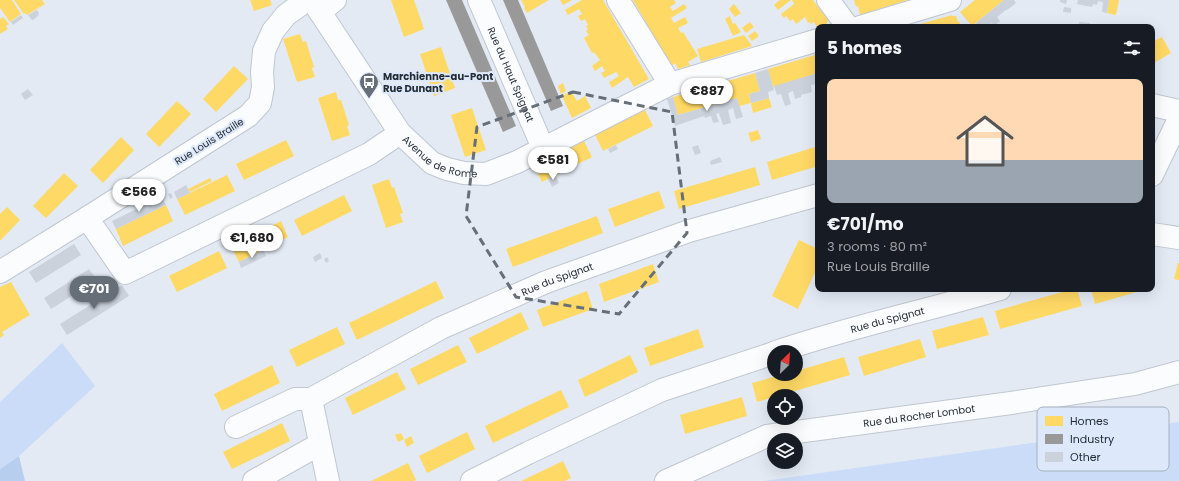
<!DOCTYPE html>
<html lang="en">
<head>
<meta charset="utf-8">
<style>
	body { margin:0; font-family:Poppins,sans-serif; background:#20242c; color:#f1f3f6; height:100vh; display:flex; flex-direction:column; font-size:15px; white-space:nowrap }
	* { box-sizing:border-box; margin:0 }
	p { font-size:13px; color:#9ea1a6 }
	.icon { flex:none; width:22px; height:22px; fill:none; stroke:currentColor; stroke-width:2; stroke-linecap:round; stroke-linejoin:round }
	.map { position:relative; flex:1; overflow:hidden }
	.side { position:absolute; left:815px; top:24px; width:340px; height:268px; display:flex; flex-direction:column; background:#171b24; border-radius:8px; box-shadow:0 4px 16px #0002 }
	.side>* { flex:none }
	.needle { width:26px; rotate:25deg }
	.buttons { position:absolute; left:767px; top:345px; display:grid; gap:8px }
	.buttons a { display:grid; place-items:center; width:36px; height:36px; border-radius:50%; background:#171b24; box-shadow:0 4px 16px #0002; font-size:20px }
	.price { position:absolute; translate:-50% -34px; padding:0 9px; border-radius:14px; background:#fff; color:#222; font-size:13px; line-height:26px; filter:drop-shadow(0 1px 2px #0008) }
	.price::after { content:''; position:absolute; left:50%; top:24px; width:12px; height:9px; margin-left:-6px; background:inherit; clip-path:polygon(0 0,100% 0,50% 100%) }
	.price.current { background:#666e78; color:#fff }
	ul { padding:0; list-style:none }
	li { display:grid; align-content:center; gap:8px; height:212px; padding:0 12px }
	li span { display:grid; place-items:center; height:124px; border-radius:8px; color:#555 }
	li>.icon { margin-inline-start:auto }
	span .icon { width:72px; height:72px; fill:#fffc; stroke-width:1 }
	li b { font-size:17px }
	h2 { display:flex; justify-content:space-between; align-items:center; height:48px; padding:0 12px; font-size:17px }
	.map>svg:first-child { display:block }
</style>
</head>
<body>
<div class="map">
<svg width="1179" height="481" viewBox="0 0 1179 481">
	<rect width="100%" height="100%" fill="#e3eaf4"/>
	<g fill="#cadcf7">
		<polygon points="62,343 95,386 19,456 0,469 0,402"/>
		<polygon points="1179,422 1179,481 764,481"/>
	</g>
	<polygon fill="#b8ceef" points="19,456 25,481 0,481 0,469"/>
	<g fill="#ffd966">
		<polygon points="0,0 12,0 21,14 10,22 0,8"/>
		<polygon points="14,0 42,0 45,4 27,15 25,13 24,14"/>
		<polygon points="250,0 270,0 272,5 254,11"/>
		<polygon points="391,0 414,0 424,29 404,37"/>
		<polygon points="521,0 549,0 527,13 524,8 525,7"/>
		<polygon points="560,0 572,0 563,5"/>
		<polygon points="582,0 603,0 649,79 634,87 628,77 612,88 609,82 619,76 616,72 604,78 601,73 605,71 602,66 595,71 592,66 600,60 594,52 592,53 584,38 589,35 586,31 588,29 586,26 588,25 585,19 581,21 578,16 582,14 579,9 568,15 565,10"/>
		<polygon points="633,0 674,0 676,3 670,7 673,11 684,4 687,8 671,18 674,23 685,17 688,23 678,28 681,33 683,32 698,56 688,62 690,65 678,69 675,63 671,66"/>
		<polygon points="780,0 791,0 778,10 774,5"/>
		<polygon points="792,0 813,0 828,20 826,25 817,27 814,22 811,24 809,22 808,23 805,17 796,24 793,19 790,21 786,16 784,18 781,14 794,4"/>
		<polygon points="854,0 908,0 860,15 858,6 856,7"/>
		<polygon points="975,0 1004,0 972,26 960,12"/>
		<polygon points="1109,0 1119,0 1116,15 1107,13"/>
		<polygon points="734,4 741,13 735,17 729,9"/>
		<polygon points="952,15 952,16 956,16 958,22 959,21 961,27 910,27"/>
		<polygon points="730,16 733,24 735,23 741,32 733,36 725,19"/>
		<polygon points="3,17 9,24 6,26 8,29 0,34 0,19"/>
		<polygon points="750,22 754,27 746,33 742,28"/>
		<polygon points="755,31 759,36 752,41 748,36"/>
		<polygon points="300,34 303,42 306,41 314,67 312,68 315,77 297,82 283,39"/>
		<polygon points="744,35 752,46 701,62 697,49"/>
		<polygon points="1162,37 1171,53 1152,64 1152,42"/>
		<polygon points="441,47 455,88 434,96 420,54"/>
		<polygon points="818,54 818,73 773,87 768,69"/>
		<polygon points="234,66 248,79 216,112 203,99"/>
		<polygon points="755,73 760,91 749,94 751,103 769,98 772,107 753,113 751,103 739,106 737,98 678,115 673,97"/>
		<polygon points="563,83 566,91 561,94 558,86"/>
		<polygon points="571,91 577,101 585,96 591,108 572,118 562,96"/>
		<polygon points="336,92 338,100 341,100 349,125 347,126 350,135 332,141 318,98"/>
		<polygon points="177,101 191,114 159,147 146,134"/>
		<polygon points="472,108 486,150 465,157 451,115"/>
		<polygon points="645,110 653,126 603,151 595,135"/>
		<polygon points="758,130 761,139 751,142 748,133"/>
		<polygon points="121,137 134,150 103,183 90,170"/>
		<polygon points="286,140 294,156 244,180 236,164"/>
		<polygon points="584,141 592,157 542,182 534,166"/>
		<polygon points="818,146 818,166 772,180 767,162"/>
		<polygon points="755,167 760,185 679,209 674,191"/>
		<polygon points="64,173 78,186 46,218 33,206"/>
		<polygon points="227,175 235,191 185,215 177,199"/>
		<polygon points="210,178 212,181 190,192 188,189"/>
		<polygon points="389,179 392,188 394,187 403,213 400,214 403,222 386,228 372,185"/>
		<polygon points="659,191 665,208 615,227 608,209"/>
		<polygon points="344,195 352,211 302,236 294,220"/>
		<polygon points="166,205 173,221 123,246 116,229"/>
		<polygon points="7,207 20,220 0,241 0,214"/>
		<polygon points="597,216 603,233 513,267 506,249"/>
		<polygon points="281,221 288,237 239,262 231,246"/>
		<polygon points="799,240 818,249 818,266 798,309 772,296"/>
		<polygon points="219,251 227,268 177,292 169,276"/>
		<polygon points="1178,263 1179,263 1179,280 1174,279"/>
		<polygon points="653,264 659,282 604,302 599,284"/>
		<polygon points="436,281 444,298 357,340 349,323"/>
		<polygon points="11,282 30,315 2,332 4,335 0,338 0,287"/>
		<polygon points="1073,289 1077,289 1082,306 1000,329 995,311"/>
		<polygon points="1091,289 1147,289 1095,304"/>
		<polygon points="587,291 593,309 543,327 537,310"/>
		<polygon points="521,312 529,329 477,354 469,338"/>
		<polygon points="983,317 989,335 937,349 932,331"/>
		<polygon points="337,327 345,344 297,367 289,350"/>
		<polygon points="698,329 704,347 650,366 644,348"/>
		<polygon points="920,339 926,357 864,376 858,357"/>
		<polygon points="458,345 467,362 418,385 410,369"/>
		<polygon points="630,355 638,372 585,397 578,380"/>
		<polygon points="844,357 850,375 757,402 752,383 784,374 796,374 796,371"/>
		<polygon points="272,365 280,383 222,411 214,394"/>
		<polygon points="397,372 406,389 353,415 345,398"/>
		<polygon points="561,390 569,407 493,443 485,426"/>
		<polygon points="742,397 747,416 685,434 680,415"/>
		<polygon points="282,423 290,441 232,469 223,452"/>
		<polygon points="467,432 475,449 427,473 419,456"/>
		<polygon points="401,433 404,439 398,442 395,435"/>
		<polygon points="411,436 414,443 407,447 404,440"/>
		<polygon points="563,461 571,478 565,481 521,481"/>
		<polygon points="408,463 416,480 414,481 371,481"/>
	</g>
	<g fill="#999">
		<polygon points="446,0 462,0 516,126 503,132"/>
		<polygon points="503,0 518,0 563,106 551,111"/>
	</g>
	<g fill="#cbd2db">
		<polygon points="1004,0 1014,0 1016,3 1007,10 1006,10 997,17 1000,21 994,26 992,23 988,26 989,27 979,27 976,23"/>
		<polygon points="1060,0 1067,0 1066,4 1060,2"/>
		<polygon points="1078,0 1109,0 1107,13 1102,12 1103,2 1098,1 1097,5 1093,4 1092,7 1077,4"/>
		<polygon points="1064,7 1071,8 1071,13 1063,12"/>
		<polygon points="37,10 39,13 38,16 33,20 31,19 28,15"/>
		<polygon points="21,15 23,18 13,25 11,22"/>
		<polygon points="1079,22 1090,23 1089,27 1079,27"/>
		<polygon points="768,69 774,90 768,92 769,98 751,103 749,94 760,91 755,73"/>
		<polygon points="818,73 818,89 816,84 811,85 812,92 801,95 801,97 795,99 793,91 788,93 791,104 785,106 781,94 777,95 774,86"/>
		<polygon points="28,89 33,95 25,100 21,94"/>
		<polygon points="673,97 678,115 737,98 743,117 736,119 733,108 728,110 731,123 723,125 719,113 716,114 719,122 713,123 711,116 705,118 704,116 675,126 667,99"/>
		<polygon points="616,145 618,149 610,153 608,149"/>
		<polygon points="698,145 701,153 695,155 692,147"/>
		<polygon points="720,157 722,162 711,165 710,161"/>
		<polygon points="555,175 559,183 552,187 548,178"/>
		<polygon points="186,185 190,193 177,199 174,192"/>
		<polygon points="171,193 173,197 170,199 168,194"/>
		<polygon points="161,197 166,205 116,229 112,221"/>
		<polygon points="74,244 81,255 36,283 29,272"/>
		<polygon points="263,250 266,256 241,268 239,262"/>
		<polygon points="320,253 322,258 315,262 313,257"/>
		<polygon points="327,257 329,261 326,263 324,259"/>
		<polygon points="89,269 97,280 51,309 44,298"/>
		<polygon points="122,285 129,296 67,335 60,324"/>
	</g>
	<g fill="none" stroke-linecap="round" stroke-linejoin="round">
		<defs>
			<g id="minor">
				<polyline points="307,0 286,15 273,31 264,51 262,72 263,87 260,103 248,116 87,218 125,273 369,154 400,133"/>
				<path id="s1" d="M312,0l88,133 32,30 15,6 17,4 22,1 31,-12 153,-78 148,-44"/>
				<path id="s2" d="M479,0l64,148"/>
				<polyline points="618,0 670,84"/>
				<polyline points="828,0 848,27"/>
				<polyline points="320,12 335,0"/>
				<polyline points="860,27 950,0"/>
				<polyline points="1152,105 1179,111"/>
				<polyline points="1152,175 1179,119"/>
				<polyline points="1152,234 1179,238"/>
				<polyline points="0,272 87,218"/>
				<path id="s3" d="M776,352c73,-25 150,-41 224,-63"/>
				<polyline points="236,427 295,399 311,399"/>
				<polyline points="254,481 320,444"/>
				<path id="s4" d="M328,481l-17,-82 130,-71 105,-46 143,-51 129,-36"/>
				<polyline points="472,481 528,453 662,390 774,353"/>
				<path id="s5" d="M666,481l101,-45 244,-33 124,-19 44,-12"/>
			</g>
		</defs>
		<use href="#minor" stroke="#c0c7d0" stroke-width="24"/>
		<use href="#minor" stroke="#fbfcfd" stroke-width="22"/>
	</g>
	<path fill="none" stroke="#666e78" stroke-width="3" stroke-dasharray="8 5" stroke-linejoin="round" d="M573,92l99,20 15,121 -68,81 -103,-17 -50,-81 11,-89z"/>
	<defs>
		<symbol id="bus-pin" viewBox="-11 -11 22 30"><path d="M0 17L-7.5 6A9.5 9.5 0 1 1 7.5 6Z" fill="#666e78" stroke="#dde9fa"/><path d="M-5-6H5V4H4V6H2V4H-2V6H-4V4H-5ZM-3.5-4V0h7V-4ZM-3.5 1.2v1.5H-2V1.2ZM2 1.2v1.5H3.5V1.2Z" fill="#fff"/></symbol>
	</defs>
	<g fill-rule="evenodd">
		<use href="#bus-pin" x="358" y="71" width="22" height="30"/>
	</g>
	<g text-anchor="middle" stroke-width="4" stroke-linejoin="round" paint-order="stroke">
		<g font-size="10" fill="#232b35" stroke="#dde9fa">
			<text dy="4" stroke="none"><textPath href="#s2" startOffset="81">Rue du Haut Spignat</textPath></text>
			<text transform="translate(209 141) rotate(-32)" y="4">Rue Louis Braille</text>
			<text dy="4" stroke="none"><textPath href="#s1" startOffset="208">Avenue de Rome</textPath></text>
			<text dy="4" stroke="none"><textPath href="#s4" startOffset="358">Rue du Spignat</textPath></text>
			<text dy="4" stroke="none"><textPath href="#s3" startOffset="116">Rue du Spignat</textPath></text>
			<text dy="4" stroke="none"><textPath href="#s5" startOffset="264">Rue du Rocher Lombot</textPath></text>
		</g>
		<g font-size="10" font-weight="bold" fill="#232b35" stroke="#dde9fa" text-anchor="start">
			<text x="383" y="80">Marchienne-au-Pont<tspan x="383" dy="12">Rue Dunant</tspan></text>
		</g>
	</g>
	<rect x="1037" y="407" width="132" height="64" rx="6" fill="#dde9fa" stroke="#a5b0bf" stroke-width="1"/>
	<rect x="1045" y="416" width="18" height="10" fill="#ffd966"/>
	<rect x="1045" y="434" width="18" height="10" fill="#999"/>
	<rect x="1045" y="452" width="18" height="10" fill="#cbd2db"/>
	<g font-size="11" fill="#232b35">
		<text x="1070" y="425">Homes</text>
		<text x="1070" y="443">Industry</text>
		<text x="1070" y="461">Other</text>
	</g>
</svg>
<div class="buttons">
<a><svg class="needle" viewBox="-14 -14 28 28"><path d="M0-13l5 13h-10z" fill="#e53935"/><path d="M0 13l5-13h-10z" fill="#9ea1a6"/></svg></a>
<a><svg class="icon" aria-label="locate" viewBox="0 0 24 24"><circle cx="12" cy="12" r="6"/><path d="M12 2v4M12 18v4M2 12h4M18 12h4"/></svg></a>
<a><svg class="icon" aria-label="layers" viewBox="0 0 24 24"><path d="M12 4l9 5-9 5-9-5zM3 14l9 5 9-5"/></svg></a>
</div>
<b class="price" style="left:707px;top:112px">€887</b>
<b class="price" style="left:553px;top:181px">€581</b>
<b class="price" style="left:139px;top:213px">€566</b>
<b class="price" style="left:252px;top:259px">€1,680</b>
<b class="price current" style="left:94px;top:310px">€701</b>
<section class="side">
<h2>5 homes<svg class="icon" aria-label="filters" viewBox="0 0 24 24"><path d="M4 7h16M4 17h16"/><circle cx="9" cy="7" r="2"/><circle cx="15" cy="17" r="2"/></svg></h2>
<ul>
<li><span style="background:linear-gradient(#ffd9b3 65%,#9aa5b1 0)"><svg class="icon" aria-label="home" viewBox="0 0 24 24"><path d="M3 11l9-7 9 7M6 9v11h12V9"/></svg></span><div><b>€701/mo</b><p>3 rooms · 80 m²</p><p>Rue Louis Braille</p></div></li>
</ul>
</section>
</div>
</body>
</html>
